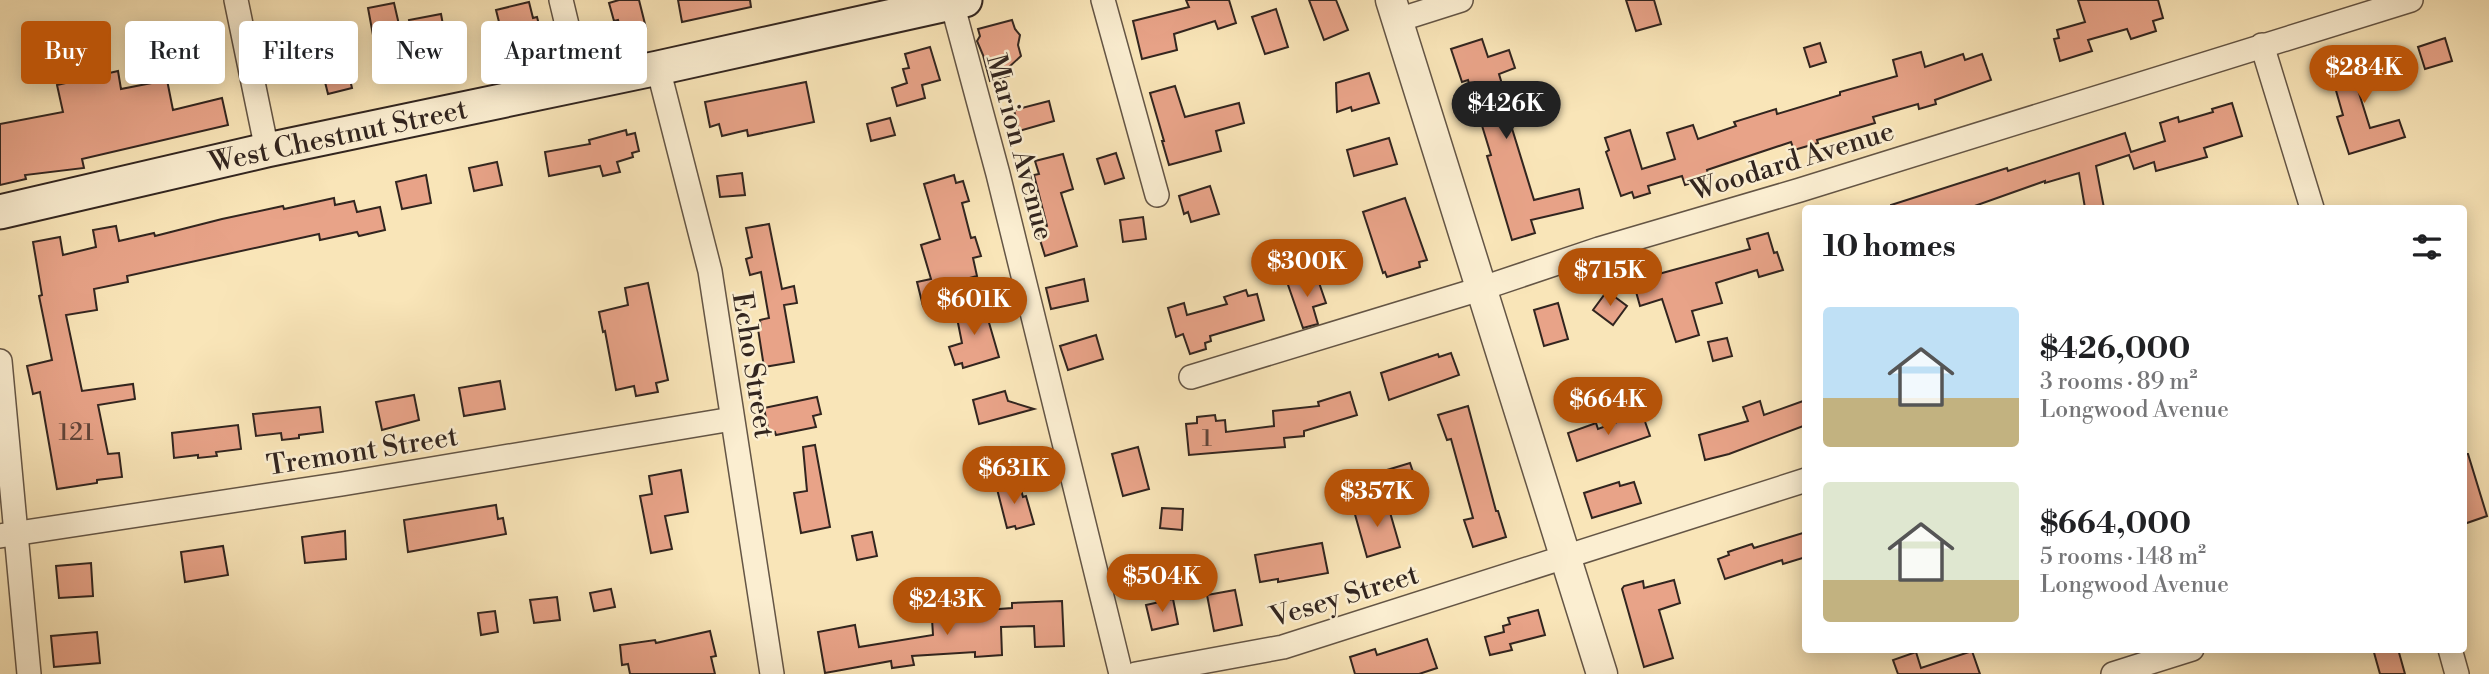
<!DOCTYPE html>
<html lang="en">
<head>
<meta charset="utf-8">
<style>
	body { margin:0; font-family:"Libre Bodoni",serif; background:#f6f6f6; color:#202124; height:100vh; display:flex; flex-direction:column; font-size:26px; white-space:nowrap }
	* { box-sizing:border-box; margin:0 }
	p { font-size:23px; color:#757577 }
	.icon { flex:none; width:38px; height:38px; fill:none; stroke:currentColor; stroke-width:2; stroke-linecap:round; stroke-linejoin:round }
	.map { position:relative; flex:1; overflow:hidden }
	.drawer { position:absolute; left:1802px; top:205px; width:665px; height:448px; display:flex; flex-direction:column; background:#fff; border-radius:7px; box-shadow:0 4px 18px #0003 }
	.drawer>* { flex:none }
	.banner { position:absolute; left:21px; top:21px; width:665px; height:63px; display:flex; gap:14px }
	.price { position:absolute; translate:-50% -60px; padding:0 16px; border-radius:24px; background:#b45309; color:#fff; font-size:23px; line-height:46px; filter:drop-shadow(0 2px 4px #0008) }
	.price::after { content:''; position:absolute; left:50%; top:42px; width:21px; height:16px; margin-left:-10px; background:inherit; clip-path:polygon(0 0,100% 0,50% 100%) }
	.price.on { background:#222; color:#fff }
	ul { padding:0; list-style:none }
	li { display:flex; align-items:center; gap:21px; height:175px; padding:0 21px }
	li span { display:grid; place-items:center; flex:none; width:196px; height:140px; border-radius:7px; color:#555 }
	li>.icon { margin-inline-start:auto }
	span .icon { width:84px; height:84px; fill:#fffc; stroke-width:1 }
	li b { font-size:30px }
	h2 { display:flex; justify-content:space-between; align-items:center; height:84px; padding:0 21px; font-size:30px }
	.pill { padding:0 24px; border-radius:7px; background:#fff; box-shadow:0 4px 18px #0003; font-size:24px; line-height:63px }
	.pill.on { background:#b45309; color:#fff }
	.map>svg:first-child { display:block }
</style>
</head>
<body>
<div class="map">
<svg width="2489" height="674" viewBox="0 0 2489 674">
	<rect width="100%" height="100%" fill="#f9e5b8"/>
	<filter id="stains"><feTurbulence type="fractalNoise" baseFrequency=".00286" numOctaves="4"/><feColorMatrix values="0 0 0 0 .2 0 0 0 0 .09 0 0 0 0 .02 0 0 0 .5 -.17"/></filter>
	<radialGradient id="worn" r=".72"><stop offset=".6" stop-color="#630" stop-opacity="0"/><stop offset="1" stop-color="#630" stop-opacity=".3"/></radialGradient>
	<g fill="#e8a388" stroke="#32251f" stroke-width="2">
		<polygon points="619,0 639,0 646,28 622,33 618,20 614,21 609,3"/>
		<polygon points="678,0 750,0 751,7 682,22"/>
		<polygon points="1186,0 1229,0 1236,23 1218,29 1215,21 1174,34 1177,50 1142,59 1133,21 1189,7"/>
		<polygon points="1309,0 1336,0 1348,30 1324,40"/>
		<polygon points="1626,0 1654,0 1661,24 1636,31"/>
		<polygon points="2078,0 2158,0 2163,18 2153,21 2156,31 2131,39 2127,29 2088,40 2092,51 2060,61 2054,39 2059,38 2057,30 2085,22"/>
		<polygon points="529,2 533,18 537,17 545,48 520,54 514,31 502,34 496,10"/>
		<polygon points="394,3 400,29 373,35 368,8"/>
		<polygon points="1276,9 1288,47 1265,54 1252,17"/>
		<polygon points="441,14 448,52 444,53 447,69 425,73 419,46 414,47 409,20"/>
		<polygon points="1012,20 1015,29 1020,35 1018,45 1021,56 1009,67 1011,75 990,81 983,55 977,41 980,36 978,29"/>
		<polygon points="208,23 211,41 201,43 202,47 164,53 161,31"/>
		<polygon points="339,33 352,88 328,94 321,66 328,64 321,37"/>
		<polygon points="2445,38 2452,61 2425,69 2418,47"/>
		<polygon points="1482,39 1488,57 1509,50 1515,68 1499,74 1513,121 1510,122 1534,200 1579,189 1583,208 1531,220 1535,233 1512,240 1487,156 1491,155 1468,80 1462,82 1451,49"/>
		<polygon points="1820,43 1826,62 1810,67 1804,48"/>
		<polygon points="930,47 940,80 922,85 925,98 897,106 892,88 907,83 903,69 909,68 905,54"/>
		<polygon points="1921,52 1925,67 1963,54 1965,60 1982,54 1991,80 1935,100 1936,104 1919,109 1918,104 1873,117 1875,123 1817,140 1818,143 1794,150 1791,142 1707,170 1709,177 1685,185 1682,176 1648,186 1650,193 1634,198 1632,192 1621,196 1606,152 1609,150 1605,138 1630,130 1642,169 1675,159 1667,133 1693,125 1698,139 1736,126 1734,122 1776,109 1777,114 1840,95 1840,92 1897,76 1893,60"/>
		<polygon points="2353,61 2354,64 2359,62 2362,72 2400,62 2405,80 2359,93 2370,128 2399,120 2405,137 2349,154 2337,117 2343,115 2331,73 2338,70 2337,66"/>
		<polygon points="118,71 121,89 167,80 173,110 222,98 228,125 82,159 84,168 25,175 26,179 0,185 0,124 63,112 57,85"/>
		<polygon points="1369,73 1379,103 1352,111 1351,107 1337,112 1336,83"/>
		<polygon points="806,82 814,122 748,136 747,130 722,136 719,124 710,127 705,102"/>
		<polygon points="1175,86 1185,117 1239,103 1244,123 1216,131 1221,151 1169,165 1162,141 1164,141 1150,93"/>
		<polygon points="1049,101 1054,121 1019,131 1014,110"/>
		<polygon points="2232,103 2242,136 2204,148 2207,157 2156,171 2154,162 2134,169 2129,155 2096,166 2104,208 2085,208 2079,173 2045,183 2045,181 1969,208 1891,208 1891,205 2007,168 2008,171 2125,133 2131,152 2165,141 2160,123 2178,117 2179,122 2213,112 2212,109"/>
		<polygon points="890,118 895,135 871,141 867,124"/>
		<polygon points="626,130 627,135 635,133 639,151 632,153 633,157 617,162 620,172 603,176 600,166 549,176 545,152 590,144 589,140"/>
		<polygon points="1389,138 1397,164 1354,176 1347,150"/>
		<polygon points="1116,153 1124,178 1105,184 1097,159"/>
		<polygon points="1063,154 1073,189 1061,193 1077,246 1045,256 1037,230 1047,226 1034,175 1039,174 1035,161"/>
		<polygon points="497,162 502,185 474,191 469,168"/>
		<polygon points="742,173 745,195 720,197 717,176"/>
		<polygon points="426,175 431,203 402,209 396,182"/>
		<polygon points="954,175 956,183 963,181 969,201 962,203 971,238 975,237 981,256 973,258 977,276 947,284 951,300 923,306 917,282 931,279 921,245 940,239 924,184"/>
		<polygon points="1210,186 1219,214 1191,222 1188,212 1184,214 1179,196"/>
		<polygon points="334,198 335,205 354,201 357,212 380,207 385,230 359,236 357,232 320,240 319,234 127,276 128,282 94,289 97,310 66,315 82,391 133,384 135,399 98,405 108,454 119,453 122,477 97,480 97,483 57,489 40,392 33,394 27,366 52,360 39,296 42,295 33,242 60,237 63,255 96,247 93,230 116,226 119,241 154,233 155,236 222,219 283,206 284,209"/>
		<polygon points="1405,198 1427,260 1419,262 1420,267 1387,277 1385,272 1383,273 1363,212"/>
		<polygon points="1143,217 1146,239 1123,242 1120,220"/>
		<polygon points="769,224 782,289 794,286 797,303 784,305 794,362 764,367 758,329 761,328 760,320 769,318 761,272 750,275 746,259 752,257 746,228"/>
		<polygon points="1768,233 1774,253 1777,252 1783,270 1759,277 1757,270 1716,283 1722,303 1692,311 1699,335 1676,342 1662,299 1640,306 1633,281 1750,249 1747,239"/>
		<polygon points="1303,277 1304,281 1317,277 1326,303 1313,307 1318,324 1303,328 1287,282"/>
		<polygon points="1084,279 1088,301 1051,309 1046,288"/>
		<polygon points="648,283 668,380 656,383 658,392 636,396 634,386 616,390 605,331 603,332 599,312 628,305 625,288"/>
		<polygon points="1246,290 1248,296 1257,294 1264,320 1210,336 1211,341 1205,343 1206,349 1190,354 1183,334 1176,337 1168,308 1184,303 1187,315 1227,304 1224,297"/>
		<polygon points="1607,291 1627,306 1613,325 1593,310"/>
		<polygon points="983,302 999,357 963,368 962,363 955,365 949,347 962,343 955,308"/>
		<polygon points="1558,303 1568,339 1544,346 1534,310"/>
		<polygon points="1096,335 1103,359 1068,370 1060,346"/>
		<polygon points="1727,338 1732,356 1713,361 1708,342"/>
		<polygon points="1451,353 1459,375 1389,400 1381,373 1438,354 1439,357"/>
		<polygon points="500,381 505,409 464,416 459,388"/>
		<polygon points="1648,388 1654,409 1631,415 1625,395"/>
		<polygon points="1005,391 1008,401 1034,409 979,424 973,400"/>
		<polygon points="1350,392 1357,415 1304,431 1304,436 1284,438 1285,447 1189,455 1186,424 1197,423 1197,417 1215,415 1216,421 1225,420 1226,432 1274,426 1273,411 1319,406 1318,402"/>
		<polygon points="414,395 419,420 382,430 376,402"/>
		<polygon points="817,397 821,414 813,416 816,427 776,435 775,432 769,434 764,408"/>
		<polygon points="1806,400 1806,425 1729,454 1705,460 1699,435 1748,421 1743,407 1760,401 1764,415"/>
		<polygon points="1468,406 1496,511 1498,511 1506,537 1473,547 1464,520 1473,518 1451,439 1447,440 1438,415"/>
		<polygon points="320,407 323,432 299,435 299,438 282,440 281,433 256,436 253,414"/>
		<polygon points="1642,413 1650,436 1577,461 1568,433 1596,423 1598,429"/>
		<polygon points="238,425 241,449 216,452 217,456 198,458 198,455 174,458 172,433"/>
		<polygon points="815,445 830,527 801,533 794,493 807,491 803,447"/>
		<polygon points="1138,447 1149,489 1123,496 1112,454"/>
		<polygon points="2464,454 2468,454 2487,516 2464,524"/>
		<polygon points="1410,463 1417,484 1394,492 1387,470"/>
		<polygon points="681,470 688,512 665,516 672,549 651,553 640,496 652,494 649,476"/>
		<polygon points="1013,481 1015,487 1020,486 1023,497 1026,496 1034,524 1016,529 1015,526 1007,528 996,485"/>
		<polygon points="1619,482 1620,486 1634,482 1641,503 1592,518 1584,493"/>
		<polygon points="1387,502 1400,547 1367,557 1354,511"/>
		<polygon points="496,505 498,519 503,518 506,534 408,552 404,520"/>
		<polygon points="1162,508 1183,509 1182,530 1160,528"/>
		<polygon points="345,531 346,559 305,563 302,537"/>
		<polygon points="872,532 877,556 857,560 852,536"/>
		<polygon points="1806,532 1806,557 1783,564 1782,560 1725,579 1718,559 1729,555 1728,552 1752,544 1754,548"/>
		<polygon points="1322,543 1328,573 1278,582 1278,579 1260,582 1255,555"/>
		<polygon points="223,546 228,575 185,582 181,552"/>
		<polygon points="91,563 93,596 59,598 56,566"/>
		<polygon points="1674,580 1680,603 1659,610 1673,658 1644,667 1622,589 1624,586 1643,581 1644,588"/>
		<polygon points="611,589 615,607 594,611 590,593"/>
		<polygon points="1235,590 1242,625 1214,631 1207,595"/>
		<polygon points="557,597 560,620 534,623 530,600"/>
		<polygon points="1173,599 1178,624 1152,630 1146,605"/>
		<polygon points="1062,601 1064,646 1035,647 1034,626 1001,627 1002,655 975,657 975,652 912,656 914,665 892,668 891,661 825,673 818,632 855,625 859,647 933,635 932,619 973,616 973,611 1012,608 1012,603"/>
		<polygon points="1538,610 1545,635 1510,644 1512,650 1490,655 1485,637 1504,632 1503,626 1510,624 1508,618"/>
		<polygon points="495,611 498,632 481,635 478,613"/>
		<polygon points="710,631 716,656 711,657 715,674 630,674 628,664 622,665 620,645 655,640 656,643"/>
		<polygon points="97,632 100,663 54,667 51,636"/>
		<polygon points="1427,639 1437,668 1419,674 1355,674 1350,657 1375,649 1377,655"/>
		<polygon points="2373,649 2398,649 2405,674 2380,674"/>
		<polygon points="1972,651 1980,674 1898,674 1893,660 1916,652 1921,668"/>
	</g>
	<g fill="none" stroke-linecap="round" stroke-linejoin="round">
		<defs>
			<g id="minor">
				<polyline points="236,0 267,150"/>
				<polyline points="561,0 581,83"/>
				<polyline points="1103,0 1157,195"/>
				<polyline points="952,3 998,174 1121,674"/>
				<polyline points="1398,20 1461,0"/>
				<polyline points="2262,45 2312,208"/>
				<polyline points="658,68 710,271 772,674"/>
				<polyline points="0,361 29,674"/>
				<polyline points="1191,377 1480,289 1599,249 1800,190 2411,0"/>
				<polyline points="0,536 342,484 732,419"/>
				<polyline points="2450,649 2457,674"/>
				<polyline points="1136,674 1283,647 1806,480"/>
				<polyline points="2113,674 2192,649"/>
			</g>
			<polyline id="tertiary" points="1391,0 1602,674"/>
			<polyline id="secondary" points="0,212 267,150 658,68 965,0"/>
		</defs>
		<use href="#minor" stroke="#645545" stroke-width="26"/>
		<use href="#tertiary" stroke="#645545" stroke-width="33"/>
		<use href="#secondary" stroke="#32251f" stroke-width="37"/>
		<use href="#minor" stroke="#fbeed1" stroke-width="23"/>
		<use href="#tertiary" stroke="#fbeed1" stroke-width="30"/>
		<use href="#secondary" stroke="#fbeed1" stroke-width="33"/>
	</g>
	<g text-anchor="middle" stroke-width="5" stroke-linejoin="round" paint-order="stroke">
		<g font-size="24" fill="#604439">
			<text x="76" y="440">121</text>
			<text x="1207" y="446">1</text>
		</g>
		<g font-size="28" fill="#32251f" stroke="#fbeed1">
			<text transform="translate(338 135) rotate(-12)" y="10">West Chestnut Street</text>
			<text transform="translate(1021 147) rotate(75)" y="10">Marion Avenue</text>
			<text transform="translate(1792 160) rotate(-17)" y="10">Woodard Avenue</text>
			<text transform="translate(754 365) rotate(81)" y="10">Echo Street</text>
			<text transform="translate(362 450) rotate(-9)" y="10">Tremont Street</text>
			<text transform="translate(1344 595) rotate(-17)" y="10">Vesey Street</text>
		</g>
	</g>
	<rect width="100%" height="100%" filter="url(#stains)"/>
	<rect width="100%" height="100%" fill="url(#worn)"/>
</svg>
<b class="price" style="left:2364px;top:105px">$284K</b>
<b class="price on" style="left:1506px;top:141px">$426K</b>
<b class="price" style="left:1307px;top:299px">$300K</b>
<b class="price" style="left:1610px;top:308px">$715K</b>
<b class="price" style="left:974px;top:337px">$601K</b>
<b class="price" style="left:1608px;top:437px">$664K</b>
<b class="price" style="left:1014px;top:506px">$631K</b>
<b class="price" style="left:1377px;top:529px">$357K</b>
<b class="price" style="left:1162px;top:614px">$504K</b>
<b class="price" style="left:947px;top:637px">$243K</b>
<div class="banner">
<a class="pill on">Buy</a>
<a class="pill">Rent</a>
<a class="pill">Filters</a>
<a class="pill">New</a>
<a class="pill">Apartment</a>
</div>
<section class="drawer">
<h2>10 homes<svg class="icon" aria-label="filters" viewBox="0 0 24 24"><path d="M4 7h16M4 17h16"/><circle cx="9" cy="7" r="2"/><circle cx="15" cy="17" r="2"/></svg></h2>
<ul>
<li><span style="background:linear-gradient(#bfe0f5 65%,#c2b280 0)"><svg class="icon" aria-label="home" viewBox="0 0 24 24"><path d="M3 11l9-7 9 7M6 9v11h12V9"/></svg></span><div><b>$426,000</b><p>3 rooms · 89 m²</p><p>Longwood Avenue</p></div></li>
<li><span style="background:linear-gradient(#dfe7d0 70%,#c2b280 0)"><svg class="icon" aria-label="home" viewBox="0 0 24 24"><path d="M3 11l9-7 9 7M6 9v11h12V9"/></svg></span><div><b>$664,000</b><p>5 rooms · 148 m²</p><p>Longwood Avenue</p></div></li>
</ul>
</section>
</div>
</body>
</html>
